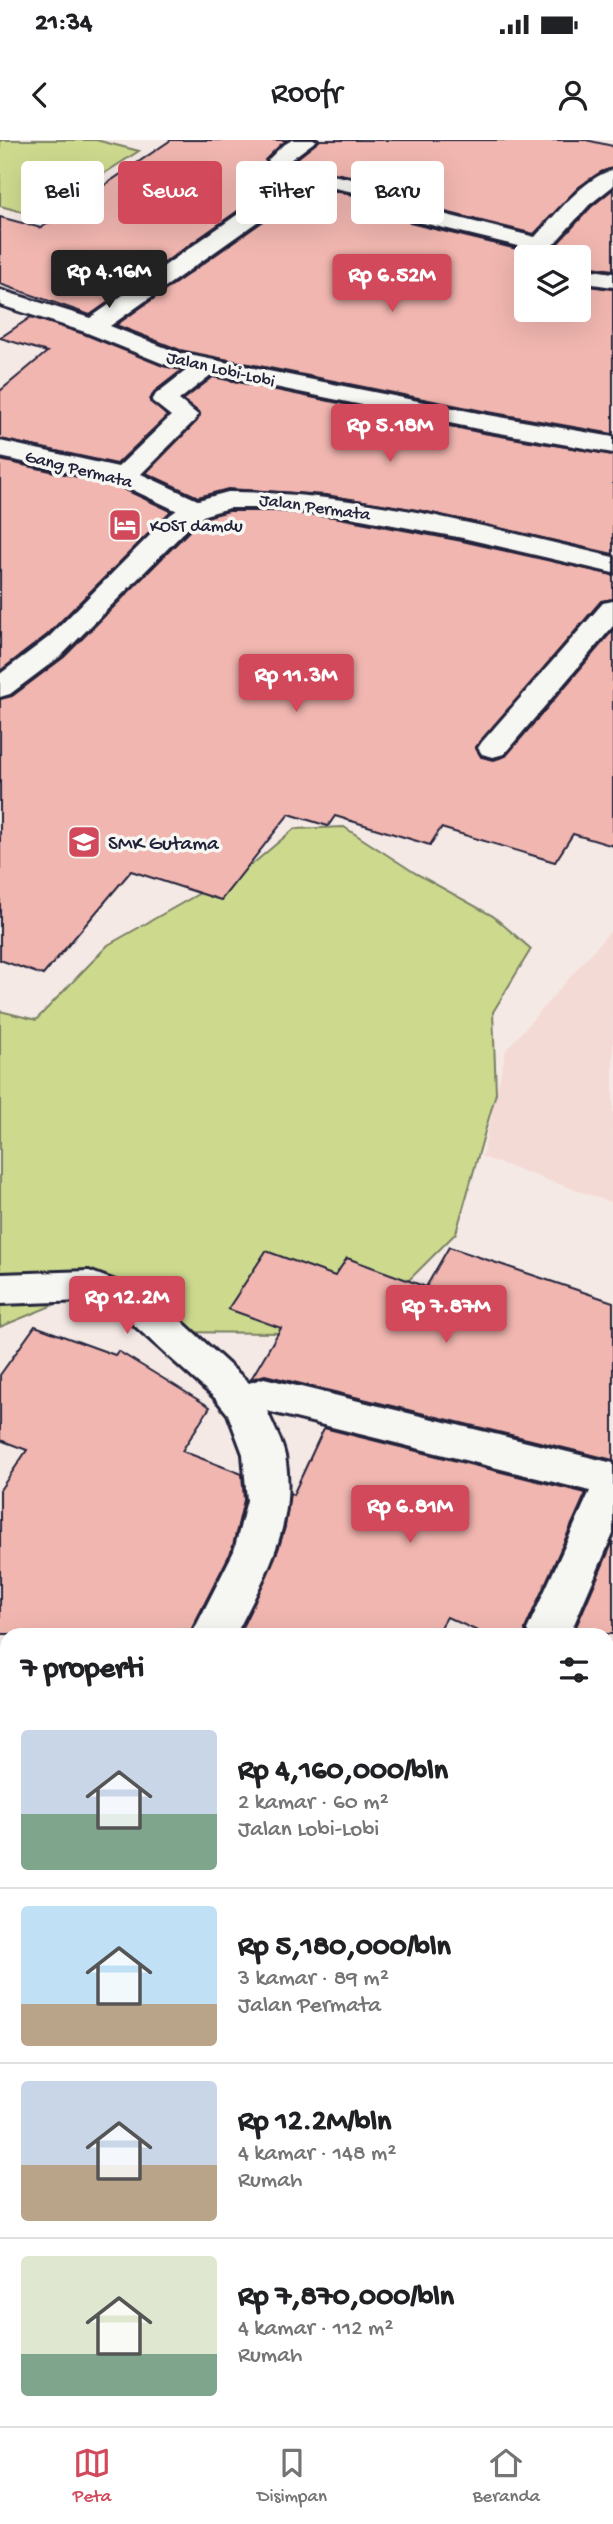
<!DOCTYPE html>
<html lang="id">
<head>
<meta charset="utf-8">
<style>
	body { margin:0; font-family:"Gochi Hand",sans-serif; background:#f6f6f6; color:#202124; height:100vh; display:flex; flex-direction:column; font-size:26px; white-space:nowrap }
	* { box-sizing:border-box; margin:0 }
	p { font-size:23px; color:#757577 }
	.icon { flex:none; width:38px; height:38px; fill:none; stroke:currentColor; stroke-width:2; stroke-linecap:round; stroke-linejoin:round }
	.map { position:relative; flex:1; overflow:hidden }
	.drawer { position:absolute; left:0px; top:1488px; width:614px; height:800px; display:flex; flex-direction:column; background:#fff; border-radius:21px 21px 0 0; box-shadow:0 7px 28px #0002 }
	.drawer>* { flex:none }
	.banner { position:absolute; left:21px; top:21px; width:572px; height:63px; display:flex; gap:14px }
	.fabs { position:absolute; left:514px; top:105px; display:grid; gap:14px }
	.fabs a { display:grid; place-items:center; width:77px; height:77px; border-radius:7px; background:#fff; box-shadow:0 7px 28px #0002; font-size:35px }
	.price { position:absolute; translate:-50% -60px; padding:0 16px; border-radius:7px; background:#d1495b; color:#fff; font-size:23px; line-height:46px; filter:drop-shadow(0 2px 4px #0008) }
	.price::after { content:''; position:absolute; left:50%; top:42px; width:21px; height:16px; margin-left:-10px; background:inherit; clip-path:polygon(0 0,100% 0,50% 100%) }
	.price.current { background:#222; color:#fff }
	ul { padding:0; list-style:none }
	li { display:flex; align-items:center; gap:21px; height:175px; padding:0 21px }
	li+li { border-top:2px solid #e0e0e0 }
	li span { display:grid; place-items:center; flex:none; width:196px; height:140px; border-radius:7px; color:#555 }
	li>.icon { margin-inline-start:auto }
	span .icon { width:84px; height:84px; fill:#fffc; stroke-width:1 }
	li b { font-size:30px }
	h2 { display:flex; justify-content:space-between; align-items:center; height:84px; padding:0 21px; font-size:30px }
	.tag { padding:0 24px; border-radius:7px; background:#fff; box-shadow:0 7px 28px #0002; font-size:24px; line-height:63px }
	.tag.current { background:#d1495b; color:#fff }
	.status { display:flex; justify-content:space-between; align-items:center; height:49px; padding:0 35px; background:#fff; direction:ltr }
	.status svg { height:19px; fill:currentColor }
	header { display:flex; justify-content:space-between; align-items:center; height:91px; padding:0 21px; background:#fff; font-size:32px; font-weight:600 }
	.dock { display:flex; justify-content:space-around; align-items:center; height:98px; border-top:2px solid #e0e0e0; background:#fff; font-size:19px; color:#757577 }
	.dock a { display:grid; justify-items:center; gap:4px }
	.dock .current { color:#d1495b }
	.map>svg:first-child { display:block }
</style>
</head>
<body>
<div class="status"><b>21:34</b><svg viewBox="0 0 49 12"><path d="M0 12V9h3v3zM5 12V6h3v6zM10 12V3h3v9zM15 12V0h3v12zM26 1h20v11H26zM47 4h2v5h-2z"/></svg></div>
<header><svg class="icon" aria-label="back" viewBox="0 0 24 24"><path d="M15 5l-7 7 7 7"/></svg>Roofr<svg class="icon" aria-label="person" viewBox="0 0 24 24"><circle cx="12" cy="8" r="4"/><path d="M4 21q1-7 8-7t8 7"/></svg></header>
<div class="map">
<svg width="613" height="2286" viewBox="0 0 613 2286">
	<rect width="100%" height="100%" fill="#f5e9e5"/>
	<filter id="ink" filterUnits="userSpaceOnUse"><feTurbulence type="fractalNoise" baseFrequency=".0143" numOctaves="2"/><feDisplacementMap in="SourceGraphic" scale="14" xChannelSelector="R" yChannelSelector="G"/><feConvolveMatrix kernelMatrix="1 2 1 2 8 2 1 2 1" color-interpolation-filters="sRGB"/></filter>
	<g filter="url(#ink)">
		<polygon fill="#f4dad5" points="613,788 613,1063 482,1017 506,910"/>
		<g fill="#cdda8e" stroke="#787e64" stroke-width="2">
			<polygon points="0,0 96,0 139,11 38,76 0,66"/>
			<polygon points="344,687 415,733 493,776 531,809 493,872 496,953 456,1093 391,1158 295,1193 149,1192 75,1156 0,1187 0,871 36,880 108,805 255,722 294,689"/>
		</g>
		<g fill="#f1b6b0" stroke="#22223b" stroke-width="2">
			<polygon points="171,0 287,0 265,20 281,37 249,63 90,175 0,144 0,77 41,88"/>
			<polygon points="320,0 586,0 613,6 613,28 601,32 579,47 534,94 429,68 423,56 403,46 308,28 295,20"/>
			<polygon points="306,45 387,62 400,67 400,72 410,83 521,110 516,117 527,125 527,170 579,170 579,145 613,149 613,294 483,271 180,210 116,185 269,77"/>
			<polygon points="613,49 613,130 579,125 579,117 545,117 591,67"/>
			<polygon points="31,177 84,194 163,226 182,230 154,252 150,260 167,276 117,324 0,299 0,251 47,212 0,198"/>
			<polygon points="213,237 483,293 613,315 613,414 423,371 326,355 228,349 198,357 146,333 197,281 200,273 183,260"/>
			<polygon points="0,320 115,345 171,371 47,495 0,531"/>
			<polygon points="229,371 276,371 334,377 462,401 613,435 613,459 601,461 476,607 481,617 494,620 506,616 613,490 613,706 573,694 555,722 441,688 430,705 335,676 328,686 289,674 221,760 131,731 43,835 0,820 0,559 12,556 64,517 196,384 206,377"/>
			<polygon points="449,1107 613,1162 613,1320 265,1235 251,1239 281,1188 228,1169 266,1111 335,1136 347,1118 426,1147"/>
			<polygon points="35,1186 115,1215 118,1211 210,1267 182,1311 242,1334 244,1360 232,1410 189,1494 0,1494 0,1350 27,1310 0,1300 0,1235"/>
			<polygon points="324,1288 586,1353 525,1489 526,1494 484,1494 447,1477 437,1494 239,1494 278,1410 285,1387 290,1353 293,1355"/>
			<polygon points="613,1401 613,1494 576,1494 575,1489"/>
		</g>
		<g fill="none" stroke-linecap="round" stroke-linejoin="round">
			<defs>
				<g id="minor">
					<path d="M292,0h25l-27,20 17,10 95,19 20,9 5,12 108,27c20,-21 49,-60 78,-67v16l-24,19 -47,52h-15v6l-8,-6 7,-9 -115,-28 -9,-10 1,-4 -15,-7 -83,-17 -38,33 -157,111 69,27 304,61 130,23v16l-130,-23 -271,-56 -33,26 19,15 -3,5 -54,54 63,29 4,6 -4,6 -9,2 -9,-2 -70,-33 -116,-25v-16l118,26 53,-51 -19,-15 4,-7 32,-25 -24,-5 -79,-32 -85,-27v-15l90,28 161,-113 35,-29 -8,-4 -10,-12 14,-14z"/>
					<polygon points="579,128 613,133 613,147 579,142"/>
					<polygon points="613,461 613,486 504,614 493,617 482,614 478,608 482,602 603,463"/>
					<path d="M89,1131l64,24 96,88 15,-5 349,85v71l-41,95 2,5h-45l-2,-4 63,-139 -323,-80c6,14 15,30 18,45 12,68 -20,120 -49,178h-44l42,-83 13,-51 -4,-46 -15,-40 -13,-16 -90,-81 -39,-16 -86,3v-30z"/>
					<polygon points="613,1541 613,1590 607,1592 607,1543"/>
					<polygon points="0,1661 7,1664 7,1708 0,1705"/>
					<polygon points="7,1823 7,1881 0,1884 0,1825"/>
					<polygon points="0,1993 7,1996 7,2049 0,2046"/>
				</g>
				<path id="tertiary" d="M228,352c131,0 259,35 385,65v16l-150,-35 -129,-24 -58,-6h-47l-24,7 -11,7 -132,133 -52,39 -10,3v-23l49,-37 121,-122 17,-12z"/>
			</defs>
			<use href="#minor" stroke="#22223b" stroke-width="6"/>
			<use href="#tertiary" stroke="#22223b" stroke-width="6"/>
			<use href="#minor" fill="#f6f6f2" fill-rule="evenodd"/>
			<use href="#tertiary" fill="#f6f6f2" fill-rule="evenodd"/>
		</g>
	</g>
	<defs>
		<symbol id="hotel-square" viewBox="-11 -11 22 22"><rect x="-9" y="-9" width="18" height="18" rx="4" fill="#d1495b" stroke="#f6f6f2"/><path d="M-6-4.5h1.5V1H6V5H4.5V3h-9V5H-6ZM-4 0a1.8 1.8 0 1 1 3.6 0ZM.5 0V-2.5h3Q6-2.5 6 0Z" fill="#fff"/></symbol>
		<symbol id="school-square" viewBox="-11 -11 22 22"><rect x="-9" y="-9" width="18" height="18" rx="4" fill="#d1495b" stroke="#f6f6f2"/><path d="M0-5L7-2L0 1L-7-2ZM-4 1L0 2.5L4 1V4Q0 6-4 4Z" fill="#fff"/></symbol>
	</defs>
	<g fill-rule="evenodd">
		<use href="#hotel-square" x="106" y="366" width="38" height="38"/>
		<use href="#school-square" x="65" y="683" width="38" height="38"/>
	</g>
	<g text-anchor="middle" stroke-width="7" stroke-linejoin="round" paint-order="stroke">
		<g font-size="18" fill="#22223b" stroke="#f6f6f2">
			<text transform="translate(221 228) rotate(13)" y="6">Jalan Lobi-Lobi</text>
			<text transform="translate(79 328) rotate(14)" y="6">Gang Permata</text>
			<text transform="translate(315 366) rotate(8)" y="6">Jalan Permata</text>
		</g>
		<g font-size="18" fill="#22223b" stroke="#f6f6f2" text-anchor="start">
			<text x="150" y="391">KOST damdu</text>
		</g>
		<g font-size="21" fill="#22223b" stroke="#f6f6f2" text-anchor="start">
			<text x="108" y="709">SMK Gutama</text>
		</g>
	</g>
</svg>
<div class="fabs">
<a><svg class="icon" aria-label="layers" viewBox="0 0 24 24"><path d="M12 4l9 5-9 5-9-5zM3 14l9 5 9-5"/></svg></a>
</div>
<b class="price current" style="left:109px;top:170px">Rp 4.16M</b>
<b class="price" style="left:392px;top:174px">Rp 6.52M</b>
<b class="price" style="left:390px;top:324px">Rp 5.18M</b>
<b class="price" style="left:296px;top:574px">Rp 11.3M</b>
<b class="price" style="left:127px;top:1196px">Rp 12.2M</b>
<b class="price" style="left:446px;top:1205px">Rp 7.87M</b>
<b class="price" style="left:410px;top:1405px">Rp 6.81M</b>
<div class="banner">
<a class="tag">Beli</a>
<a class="tag current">Sewa</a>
<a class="tag">Filter</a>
<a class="tag">Baru</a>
</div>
<section class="drawer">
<h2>7 properti<svg class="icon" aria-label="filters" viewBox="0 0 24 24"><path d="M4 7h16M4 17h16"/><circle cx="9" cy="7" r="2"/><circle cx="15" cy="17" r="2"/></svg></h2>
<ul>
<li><span style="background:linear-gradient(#c9d6e8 60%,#7fa58c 0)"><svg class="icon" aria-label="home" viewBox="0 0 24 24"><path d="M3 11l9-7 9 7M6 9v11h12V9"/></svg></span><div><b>Rp 4,160,000/bln</b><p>2 kamar · 60 m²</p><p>Jalan Lobi-Lobi</p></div></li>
<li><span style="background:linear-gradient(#bfe0f5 70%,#b9a48a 0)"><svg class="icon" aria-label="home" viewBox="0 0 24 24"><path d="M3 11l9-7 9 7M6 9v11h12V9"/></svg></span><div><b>Rp 5,180,000/bln</b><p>3 kamar · 89 m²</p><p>Jalan Permata</p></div></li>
<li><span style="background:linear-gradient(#c9d6e8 60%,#b9a48a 0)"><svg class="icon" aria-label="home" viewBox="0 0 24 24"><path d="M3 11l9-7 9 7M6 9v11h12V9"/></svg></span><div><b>Rp 12.2M/bln</b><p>4 kamar · 148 m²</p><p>Rumah</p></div></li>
<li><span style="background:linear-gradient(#dfe7d0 70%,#7fa58c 0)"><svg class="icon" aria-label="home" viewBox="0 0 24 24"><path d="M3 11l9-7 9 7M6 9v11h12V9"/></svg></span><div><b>Rp 7,870,000/bln</b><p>4 kamar · 112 m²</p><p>Rumah</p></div></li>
</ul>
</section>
</div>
<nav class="dock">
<a class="current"><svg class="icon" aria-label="map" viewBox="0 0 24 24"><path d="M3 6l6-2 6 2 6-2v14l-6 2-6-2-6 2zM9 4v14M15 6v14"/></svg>Peta</a>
<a><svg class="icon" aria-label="saved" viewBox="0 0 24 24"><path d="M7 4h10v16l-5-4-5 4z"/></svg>Disimpan</a>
<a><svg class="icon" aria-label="home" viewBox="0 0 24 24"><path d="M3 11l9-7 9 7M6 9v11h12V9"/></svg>Beranda</a>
</nav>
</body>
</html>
